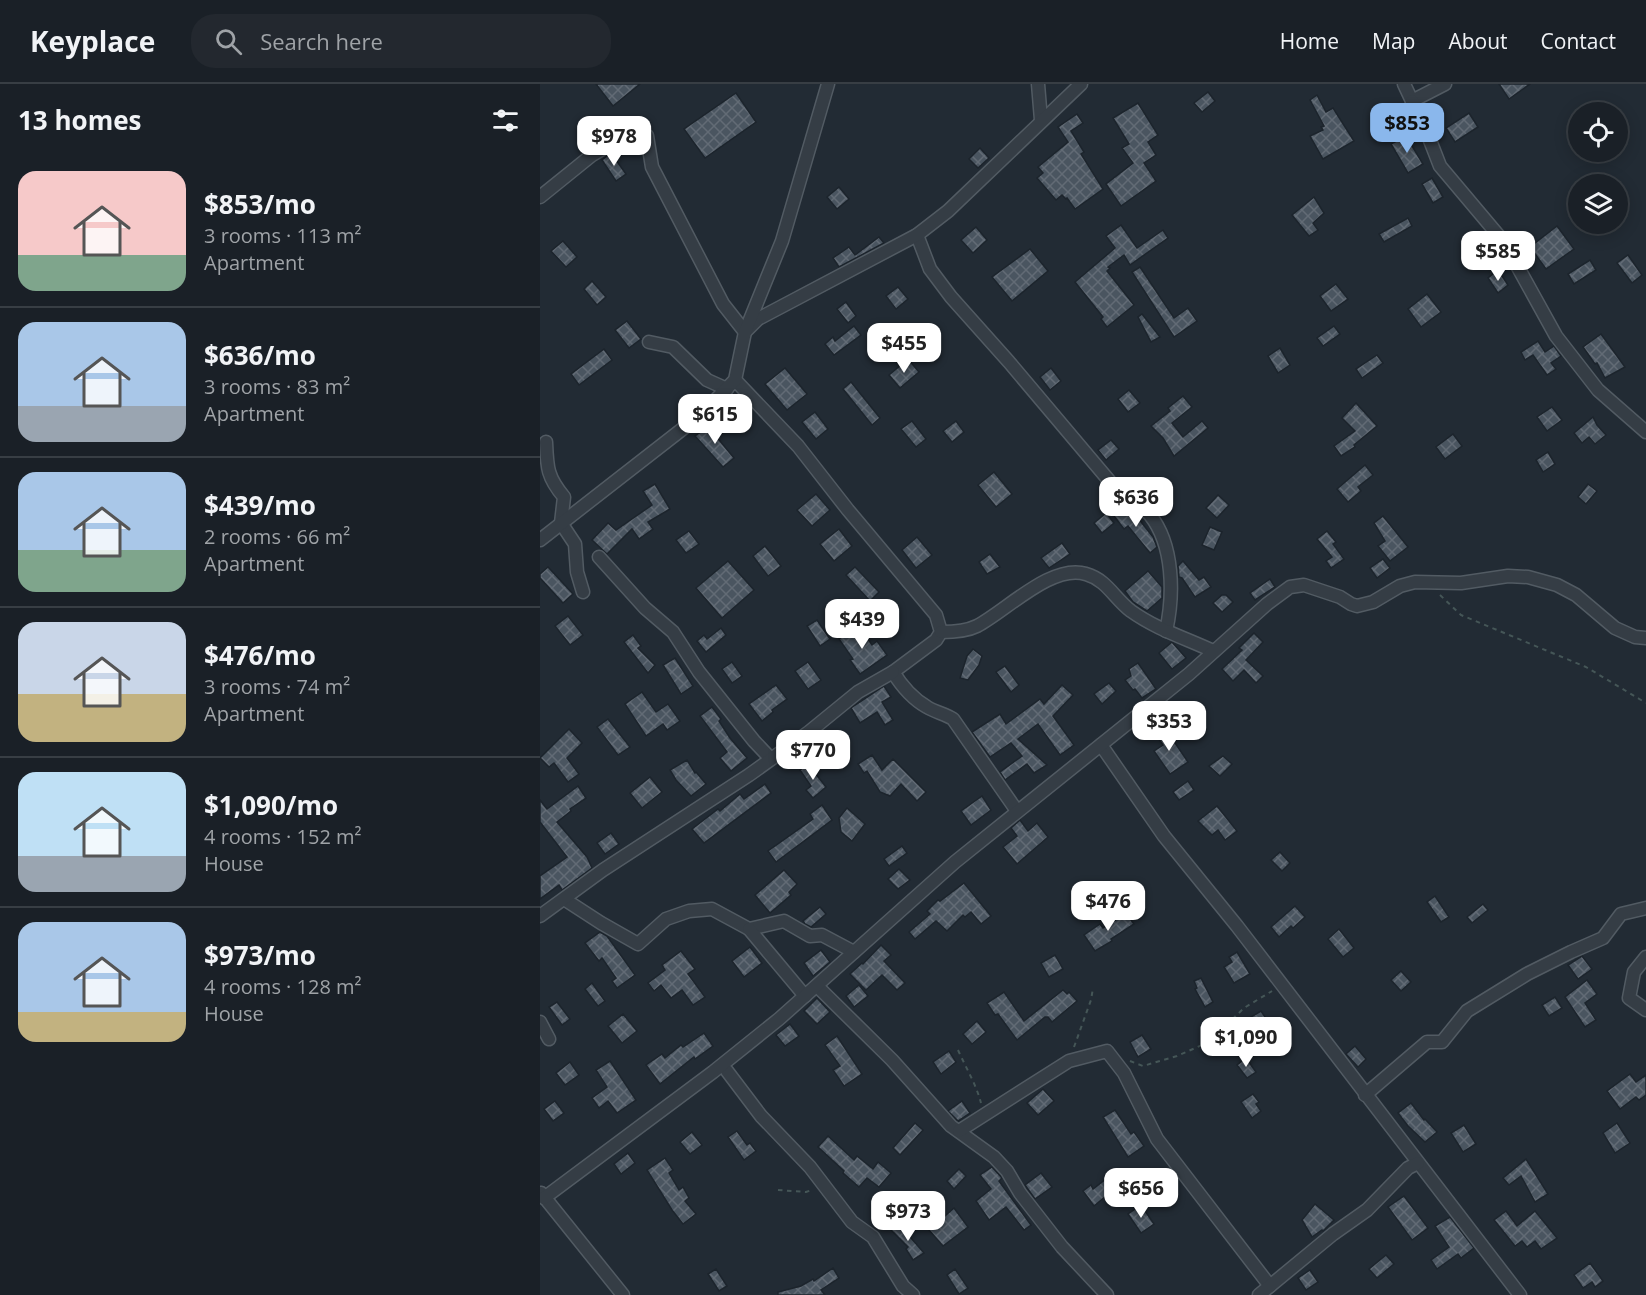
<!DOCTYPE html>
<html lang="en">
<head>
<meta charset="utf-8">
<style>
	body { margin:0; font-family:"Open Sans",sans-serif; background:#23282f; color:#f1f3f6; height:100vh; display:flex; flex-direction:column; font-size:22px; white-space:nowrap }
	* { box-sizing:border-box; margin:0 }
	p { font-size:20px; color:#9fa3a7 }
	.icon { flex:none; width:33px; height:33px; fill:none; stroke:currentColor; stroke-width:2; stroke-linecap:round; stroke-linejoin:round }
	.map { position:relative; flex:1; overflow:hidden }
	.drawer { display:flex; flex-direction:column; background:#1a2027; width:540px }
	.drawer>* { flex:none }
	.tools { position:absolute; left:1028px; top:18px; display:grid; gap:12px }
	.tools a { display:grid; place-items:center; width:60px; height:60px; border-radius:50%; background:#1a2027; box-shadow:0 3px 15px #0003,0 0 0 2px #383e44; font-size:30px }
	.price { position:absolute; translate:-50% -51px; padding:0 14px; border-radius:12px; background:#fff; color:#222; font-size:20px; line-height:39px; filter:drop-shadow(0 2px 3px #0008) }
	.price::after { content:''; position:absolute; left:50%; top:36px; width:18px; height:14px; margin-left:-9px; background:inherit; clip-path:polygon(0 0,100% 0,50% 100%) }
	.price.on { background:#8ab7ec; color:#111 }
	ul { padding:0; list-style:none }
	li { display:flex; align-items:center; gap:18px; height:150px; padding:0 18px }
	li+li { border-top:2px solid #383e44 }
	li span { display:grid; place-items:center; flex:none; width:168px; height:120px; border-radius:18px; color:#555 }
	li>.icon { margin-inline-start:auto }
	span .icon { width:72px; height:72px; fill:#fffc; stroke-width:1 }
	li b { font-size:26px }
	h2 { display:flex; justify-content:space-between; align-items:center; height:72px; padding:0 18px; font-size:26px }
	header { display:flex; align-items:center; gap:36px; box-sizing:border-box; height:84px; padding:0 30px; background:#1a2027; border-bottom:2px solid #383e44 }
	header strong { font-size:28px }
	nav { display:flex; gap:33px; margin-inline-start:auto; font-size:21px }
	.search { width:420px; height:54px; background:#23282f; display:flex; align-items:center; gap:15px; box-sizing:border-box; padding:0 21px; border-radius:24px; color:#9fa3a7; font-size:22px }
	main { display:flex; flex:1; min-height:0 }
	.map>svg:first-child { display:block }
</style>
</head>
<body>
<header>
<strong>Keyplace</strong>
<div class="search"><svg class="icon" aria-label="search" viewBox="0 0 24 24"><circle cx="10" cy="10" r="6"/><path d="M15 15l6 6"/></svg>Search here</div>
<nav><a>Home</a><a>Map</a><a>About</a><a>Contact</a></nav>
</header>
<main>
<section class="drawer">
<h2>13 homes<svg class="icon" aria-label="filters" viewBox="0 0 24 24"><path d="M4 7h16M4 17h16"/><circle cx="9" cy="7" r="2"/><circle cx="15" cy="17" r="2"/></svg></h2>
<ul>
<li><span style="background:linear-gradient(#f6c9c9 70%,#7fa58c 0)"><svg class="icon" aria-label="home" viewBox="0 0 24 24"><path d="M3 11l9-7 9 7M6 9v11h12V9"/></svg></span><div><b>$853/mo</b><p>3 rooms · 113 m²</p><p>Apartment</p></div></li>
<li><span style="background:linear-gradient(#a9c7e8 70%,#9aa5b1 0)"><svg class="icon" aria-label="home" viewBox="0 0 24 24"><path d="M3 11l9-7 9 7M6 9v11h12V9"/></svg></span><div><b>$636/mo</b><p>3 rooms · 83 m²</p><p>Apartment</p></div></li>
<li><span style="background:linear-gradient(#a9c7e8 65%,#7fa58c 0)"><svg class="icon" aria-label="home" viewBox="0 0 24 24"><path d="M3 11l9-7 9 7M6 9v11h12V9"/></svg></span><div><b>$439/mo</b><p>2 rooms · 66 m²</p><p>Apartment</p></div></li>
<li><span style="background:linear-gradient(#c9d6e8 60%,#c2b280 0)"><svg class="icon" aria-label="home" viewBox="0 0 24 24"><path d="M3 11l9-7 9 7M6 9v11h12V9"/></svg></span><div><b>$476/mo</b><p>3 rooms · 74 m²</p><p>Apartment</p></div></li>
<li><span style="background:linear-gradient(#bfe0f5 70%,#9aa5b1 0)"><svg class="icon" aria-label="home" viewBox="0 0 24 24"><path d="M3 11l9-7 9 7M6 9v11h12V9"/></svg></span><div><b>$1,090/mo</b><p>4 rooms · 152 m²</p><p>House</p></div></li>
<li><span style="background:linear-gradient(#a9c7e8 75%,#c2b280 0)"><svg class="icon" aria-label="home" viewBox="0 0 24 24"><path d="M3 11l9-7 9 7M6 9v11h12V9"/></svg></span><div><b>$973/mo</b><p>4 rooms · 128 m²</p><p>House</p></div></li>
</ul>
</section>
<div class="map">
<svg width="1106" height="1211" viewBox="0 0 1106 1211">
	<defs>
		<pattern id="building-cross-hatch" width="8" height="8" patternUnits="userSpaceOnUse" patternTransform="scale(1.5)"><rect width="8" height="8" fill="#4a5560"/><path d="M0 0l8 8M0 8l8-8" fill="none" stroke="#626b75"/></pattern>
	</defs>
	<rect width="100%" height="100%" fill="#222b34"/>
	<g fill="url(#building-cross-hatch)" stroke="#1c242c" stroke-width="1.5">
		<polygon points="56,0 100,0 73,22"/>
		<polygon points="959,0 990,0 969,15"/>
		<polygon points="668,8 675,17 662,28 654,19"/>
		<polygon points="196,9 216,38 165,74 144,45"/>
		<polygon points="777,11 786,28 793,24 814,57 783,75 770,52 783,46 781,43 784,42 770,16"/>
		<polygon points="598,19 618,51 608,58 616,71 604,79 616,97 581,122 566,100 593,79 582,64 589,60 573,34"/>
		<polygon points="929,29 938,43 915,58 906,44"/>
		<polygon points="537,30 543,39 531,47 544,68 541,70 563,105 535,125 527,114 526,115 522,111 516,116 497,94 503,89 498,83 528,58 518,43"/>
		<polygon points="866,52 883,80 868,89 851,60"/>
		<polygon points="440,64 449,74 438,84 429,75"/>
		<polygon points="71,69 86,90 76,97 62,76"/>
		<polygon points="892,94 903,113 893,119 882,100"/>
		<polygon points="299,103 309,115 297,125 287,113"/>
		<polygon points="774,113 784,129 773,139 778,146 769,152 752,131"/>
		<polygon points="868,134 872,142 844,158 839,150"/>
		<polygon points="581,141 597,164 623,146 628,154 590,181 584,171 568,183 570,184 567,187 594,221 567,243 561,235 563,233 535,198 575,164 566,152"/>
		<polygon points="1017,142 1034,165 1006,185 990,163"/>
		<polygon points="436,143 447,156 433,169 421,156"/>
		<polygon points="339,153 344,159 299,183 293,174 309,163 315,171"/>
		<polygon points="23,157 37,173 26,183 11,167"/>
		<polygon points="490,165 508,187 472,217 452,193"/>
		<polygon points="1088,171 1102,191 1092,199 1077,179"/>
		<polygon points="1050,176 1056,186 1034,200 1028,190"/>
		<polygon points="600,183 634,234 648,224 657,237 634,253 592,188"/>
		<polygon points="958,186 968,201 958,209 948,194"/>
		<polygon points="52,197 66,213 57,221 44,205"/>
		<polygon points="796,200 808,215 791,227 780,212"/>
		<polygon points="358,203 368,215 356,225 346,212"/>
		<polygon points="887,210 901,228 881,243 868,225"/>
		<polygon points="306,218 316,232 308,239 297,225"/>
		<polygon points="602,230 620,253 611,258 598,233"/>
		<polygon points="87,237 101,255 89,264 75,246"/>
		<polygon points="314,242 321,251 294,271 285,260 293,253 295,257"/>
		<polygon points="794,242 800,250 783,262 777,254"/>
		<polygon points="1061,250 1085,283 1065,294 1057,279 1055,280 1043,263"/>
		<polygon points="998,257 1005,268 1014,262 1021,272 1011,279 1016,285 1007,291 993,271 985,276 981,268"/>
		<polygon points="740,264 750,281 738,289 728,272"/>
		<polygon points="64,265 72,276 39,301 31,290"/>
		<polygon points="837,271 843,279 822,294 816,285"/>
		<polygon points="368,275 379,288 360,304 349,291"/>
		<polygon points="245,284 267,310 247,326 225,300"/>
		<polygon points="511,284 521,297 510,306 500,293"/>
		<polygon points="311,298 340,334 332,341 303,305"/>
		<polygon points="589,306 600,319 588,328 578,315"/>
		<polygon points="643,312 652,323 632,339 643,353 662,337 668,344 634,372 623,354 611,342 630,327 628,324"/>
		<polygon points="816,319 837,342 814,361 815,363 801,372 794,362 815,347 802,334"/>
		<polygon points="1012,323 1022,336 1007,347 997,333"/>
		<polygon points="275,328 288,345 276,355 262,338"/>
		<polygon points="1053,333 1057,341 1066,351 1055,360 1049,353 1042,359 1034,349"/>
		<polygon points="372,337 386,355 376,363 361,345"/>
		<polygon points="416,337 424,348 412,358 403,347"/>
		<polygon points="175,338 181,347 175,351 194,374 183,383 155,352"/>
		<polygon points="913,350 922,362 905,375 896,363"/>
		<polygon points="571,356 579,365 566,376 558,366"/>
		<polygon points="1008,368 1015,380 1003,388 996,376"/>
		<polygon points="825,381 833,391 818,403 821,407 808,418 797,405"/>
		<polygon points="454,388 472,410 456,423 438,401"/>
		<polygon points="115,400 130,425 108,438 113,445 99,455 92,445 67,470 52,456 68,439 76,446 112,421 103,407"/>
		<polygon points="1048,400 1057,407 1046,420 1038,413"/>
		<polygon points="276,410 290,426 272,442 257,426"/>
		<polygon points="678,411 689,421 677,434 666,424"/>
		<polygon points="587,422 600,432 598,434 613,453 617,463 610,469 588,442 584,445 574,432"/>
		<polygon points="566,429 574,439 562,449 554,439"/>
		<polygon points="843,432 868,463 850,477 838,462 845,457 834,439"/>
		<polygon points="670,443 682,448 674,466 662,461"/>
		<polygon points="299,445 312,462 294,477 280,460"/>
		<polygon points="149,447 159,460 146,469 136,456"/>
		<polygon points="787,447 796,458 793,460 804,475 791,484 786,477 792,473 777,455"/>
		<polygon points="377,453 392,471 376,484 362,466"/>
		<polygon points="522,459 530,470 509,484 501,474"/>
		<polygon points="225,462 241,482 228,492 213,472"/>
		<polygon points="450,470 460,483 447,490 439,478"/>
		<polygon points="843,475 850,484 837,494 830,484"/>
		<polygon points="188,477 214,506 182,534 156,504"/>
		<polygon points="643,477 659,496 664,493 671,503 655,513 642,494 639,493 638,482"/>
		<polygon points="8,483 33,510 23,519 0,494 0,490"/>
		<polygon points="315,483 339,508 330,517 306,491"/>
		<polygon points="608,487 622,503 622,514 607,527 593,518 585,507"/>
		<polygon points="730,495 735,503 715,516 710,509"/>
		<polygon points="682,511 686,511 693,518 682,528 673,519"/>
		<polygon points="28,532 43,551 30,561 15,542"/>
		<polygon points="277,536 290,555 280,562 267,542"/>
		<polygon points="318,541 332,561 337,557 347,571 320,590 310,576 313,575 299,555"/>
		<polygon points="181,544 186,551 166,568 157,557 164,551 167,555"/>
		<polygon points="714,549 723,558 706,576 723,592 716,599 704,586 693,597 682,585 702,566 699,564"/>
		<polygon points="93,551 101,562 98,564 115,581 108,589 84,558"/>
		<polygon points="632,558 646,574 632,585 619,569"/>
		<polygon points="433,565 442,572 439,581 428,596 420,594 427,572"/>
		<polygon points="135,574 153,602 141,610 123,581"/>
		<polygon points="192,578 202,592 192,599 182,585"/>
		<polygon points="268,578 281,596 268,605 255,587"/>
		<polygon points="598,579 616,605 602,614 595,605 593,606 585,596 591,592 589,585"/>
		<polygon points="465,582 479,601 471,608 456,588"/>
		<polygon points="569,599 576,607 562,620 554,610"/>
		<polygon points="236,601 247,615 232,626 233,628 222,637 209,620"/>
		<polygon points="522,601 533,611 513,632 534,661 520,671 498,640 478,655 507,681 494,689 487,680 465,696 460,688 482,672 471,659 450,673 432,648 460,630 466,640 500,615 504,620"/>
		<polygon points="344,602 351,613 342,618 353,636 345,641 337,628 320,639 311,624"/>
		<polygon points="102,608 116,628 128,620 140,637 127,646 123,640 106,652 85,620"/>
		<polygon points="172,623 181,635 179,637 190,654 207,674 191,687 180,674 187,668 160,632"/>
		<polygon points="68,635 90,663 78,671 57,643"/>
		<polygon points="623,641 648,678 630,690 614,667 623,661 614,648"/>
		<polygon points="29,645 42,659 27,674 39,690 28,698 14,679 9,683 0,674"/>
		<polygon points="283,647 292,660 277,671 268,659"/>
		<polygon points="332,671 342,686 353,675 386,708 377,717 361,700 350,712 340,708 327,687 324,689 318,680"/>
		<polygon points="683,672 692,680 680,692 669,682"/>
		<polygon points="147,676 155,689 156,688 166,700 151,712 136,696 130,686"/>
		<polygon points="268,680 286,703 273,714 266,706 271,702 260,686"/>
		<polygon points="110,693 122,708 102,724 90,709"/>
		<polygon points="648,697 654,706 639,716 633,708"/>
		<polygon points="225,700 231,709 164,759 152,745 178,725 180,727 200,710 204,715"/>
		<polygon points="38,702 46,714 30,725 31,727 17,738 47,773 52,784 22,806 19,801 0,815 0,792 27,773 0,738 0,716 7,725"/>
		<polygon points="442,712 451,726 431,741 421,727"/>
		<polygon points="282,721 292,736 236,778 228,767 273,735 270,730"/>
		<polygon points="677,722 697,747 685,756 678,746 672,751 658,737"/>
		<polygon points="307,724 325,740 312,757 301,748 299,734"/>
		<polygon points="480,736 488,747 497,739 508,753 477,780 463,763 477,752 471,744"/>
		<polygon points="71,749 79,760 65,770 57,759"/>
		<polygon points="362,762 367,769 349,782 344,775"/>
		<polygon points="740,768 750,779 742,787 731,776"/>
		<polygon points="359,785 370,796 358,805 348,795"/>
		<polygon points="244,786 257,800 249,808 251,811 230,829 215,811"/>
		<polygon points="424,799 451,832 441,840 431,828 425,833 423,831 407,847 396,837 375,855 369,848 390,830 387,827 398,816 400,817"/>
		<polygon points="895,812 909,833 901,838 887,818"/>
		<polygon points="943,820 948,826 932,839 927,833"/>
		<polygon points="755,822 765,833 753,844 751,842 739,853 731,843"/>
		<polygon points="280,823 286,830 271,843 265,840 263,837"/>
		<polygon points="586,829 594,840 571,855 572,857 555,867 544,851 560,840 563,844"/>
		<polygon points="799,845 814,864 803,873 788,855"/>
		<polygon points="60,848 67,852 95,891 77,904 72,897 76,894 62,874 59,877 45,859"/>
		<polygon points="341,861 351,871 344,877 365,899 357,906 342,891 326,906 310,890 322,879 323,880"/>
		<polygon points="210,863 222,879 204,893 192,877"/>
		<polygon points="281,866 290,878 273,892 264,879"/>
		<polygon points="141,867 155,885 148,890 165,913 153,921 142,906 131,914 121,901 114,907 108,899 125,886 122,881"/>
		<polygon points="697,868 710,890 694,899 684,883 692,878 689,873"/>
		<polygon points="515,871 523,885 509,893 501,879"/>
		<polygon points="1042,872 1052,885 1038,895 1028,881"/>
		<polygon points="861,887 871,898 861,907 851,896"/>
		<polygon points="661,894 673,918 665,923 655,905 657,904 654,897"/>
		<polygon points="1047,896 1057,910 1045,919 1056,936 1045,943 1025,913"/>
		<polygon points="52,899 65,917 58,922 45,905"/>
		<polygon points="319,901 328,912 314,923 306,912"/>
		<polygon points="523,906 527,910 529,908 537,917 512,938 508,933 505,933 477,956 458,930 455,931 447,919 464,908 484,937"/>
		<polygon points="1015,913 1022,924 1009,932 1002,921"/>
		<polygon points="277,914 290,928 277,940 264,927"/>
		<polygon points="17,918 30,935 22,941 9,923"/>
		<polygon points="721,927 735,948 698,972 683,950"/>
		<polygon points="83,930 97,947 82,959 68,942"/>
		<polygon points="437,937 446,948 432,960 423,950"/>
		<polygon points="250,940 259,952 245,962 236,951"/>
		<polygon points="164,949 173,962 155,975 154,973 120,1000 106,981 122,970 125,974 141,961 143,963"/>
		<polygon points="602,951 611,965 598,973 590,958"/>
		<polygon points="297,952 322,990 304,1002 293,986 300,982 285,961"/>
		<polygon points="815,962 826,975 818,983 806,970"/>
		<polygon points="409,967 416,978 401,990 393,978"/>
		<polygon points="706,974 716,988 707,994 697,981"/>
		<polygon points="70,977 96,1016 77,1029 68,1017 59,1024 52,1014 67,1003 56,986"/>
		<polygon points="30,978 39,991 25,1001 16,989"/>
		<polygon points="1090,990 1096,998 1106,991 1106,1011 1099,1016 1096,1013 1080,1025 1067,1007"/>
		<polygon points="503,1005 514,1017 498,1031 487,1019"/>
		<polygon points="713,1010 719,1018 716,1020 721,1027 712,1034 701,1018"/>
		<polygon points="15,1017 24,1029 13,1037 4,1025"/>
		<polygon points="422,1017 430,1029 418,1037 408,1027"/>
		<polygon points="871,1019 884,1036 885,1035 897,1048 885,1058 868,1042 858,1029"/>
		<polygon points="575,1026 591,1050 594,1048 604,1062 588,1073 563,1033"/>
		<polygon points="375,1039 383,1046 360,1071 353,1064"/>
		<polygon points="1077,1039 1090,1059 1075,1069 1063,1049"/>
		<polygon points="924,1041 936,1060 923,1068 911,1049"/>
		<polygon points="197,1047 207,1061 210,1059 216,1067 204,1076 188,1053"/>
		<polygon points="152,1048 162,1061 150,1070 140,1058"/>
		<polygon points="288,1052 314,1076 317,1072 333,1085 338,1078 351,1089 339,1103 327,1094 319,1103 303,1089 304,1087 278,1063"/>
		<polygon points="88,1069 95,1079 81,1090 74,1080"/>
		<polygon points="125,1074 133,1086 129,1089 139,1106 143,1103 149,1114 145,1117 156,1130 143,1140 132,1126 107,1086"/>
		<polygon points="986,1075 1008,1110 995,1118 981,1092 969,1101 963,1094"/>
		<polygon points="452,1083 462,1094 459,1097 491,1141 484,1146 466,1123 449,1136 436,1117 451,1105 440,1091"/>
		<polygon points="419,1085 426,1092 414,1105 407,1097"/>
		<polygon points="576,1087 584,1097 554,1122 543,1107 551,1101 553,1105"/>
		<polygon points="501,1089 512,1103 495,1115 485,1101"/>
		<polygon points="606,1090 612,1099 614,1097 619,1105 594,1122 583,1106"/>
		<polygon points="864,1112 888,1144 872,1156 848,1123"/>
		<polygon points="775,1120 794,1136 783,1147 782,1146 772,1153 762,1136"/>
		<polygon points="601,1121 614,1140 601,1149 588,1130"/>
		<polygon points="414,1124 428,1143 403,1162 389,1146"/>
		<polygon points="966,1127 977,1142 995,1127 1017,1154 1001,1165 995,1157 987,1163 982,1157 975,1162 954,1136"/>
		<polygon points="910,1133 934,1164 921,1174 918,1170 897,1185 891,1176 909,1163 895,1142"/>
		<polygon points="358,1139 384,1169 373,1176 366,1165 368,1163 351,1146"/>
		<polygon points="846,1171 854,1180 837,1194 829,1185"/>
		<polygon points="1050,1179 1063,1197 1055,1203 1052,1198 1043,1204 1034,1191"/>
		<polygon points="293,1184 299,1194 281,1206 285,1211 238,1211 238,1208 261,1202 273,1195 274,1197"/>
		<polygon points="176,1185 187,1202 179,1207 168,1190"/>
		<polygon points="415,1185 428,1204 419,1210 407,1191"/>
		<polygon points="770,1186 778,1198 766,1206 758,1194"/>
	</g>
	<g fill="none" stroke-linecap="round" stroke-linejoin="round">
		<defs>
			<g id="minor">
				<polyline points="498,0 501,36"/>
				<polyline points="864,0 872,17 905,0"/>
				<polyline points="872,17 879,28 900,82 964,158 1016,252 1058,306 1106,348"/>
				<polyline points="0,113 52,71 86,51 107,52 112,83 183,220 205,248"/>
				<path d="M377,151l13,34 21,28 58,65 108,128c11,7 24,14 33,25 24,30 24,80 16,116"/>
				<polyline points="207,246 218,235 377,151 408,127 541,0"/>
				<polyline points="109,258 133,263 167,296 187,305"/>
				<path d="M195,296l63,66 50,64 88,105 5,17 -5,8 -43,32c8,13 20,27 34,35 8,5 18,7 26,12l64,92"/>
				<path d="M6,358c1,25 1,35 18,55l-3,26 14,21 2,28 6,20"/>
				<polyline points="0,456 163,329 195,296 205,248 242,157 288,0"/>
				<polyline points="59,473 105,524 133,548 159,588 214,657 231,675"/>
				<path d="M401,548c12,0 26,-1 36,-6 29,-15 75,-63 109,-52 21,6 28,24 45,37 25,18 54,27 82,40"/>
				<polyline points="561,661 624,752 697,842 980,1211"/>
				<polyline points="24,815 61,839 98,860 126,835 149,827 172,825 209,845 244,837 270,852 282,851 314,868"/>
				<polyline points="0,832 63,786 209,691 269,648 318,608 353,588"/>
				<polyline points="209,845 265,912"/>
				<polyline points="1106,873 1094,888 1089,914 1106,926"/>
				<polyline points="280,905 352,976 411,1042 454,1073 467,1087 480,1109 522,1163 567,1211"/>
				<polyline points="0,938 9,955"/>
				<polyline points="187,987 221,1032 270,1083 312,1138 333,1153 363,1202 373,1211"/>
				<polyline points="825,1011 887,958 902,958 927,927 987,890 1031,868 1063,854 1081,830 1106,824"/>
				<polyline points="419,1047 529,977 567,967 584,989 617,1055 730,1202"/>
				<polyline points="1,1109 83,1211"/>
				<polyline points="4,1114 173,988 239,935 415,778 649,590 727,520 750,503 764,501 800,513 811,520 817,522 833,518 860,502 875,498 921,499 968,492 988,493 1017,501 1036,511 1075,544 1095,553 1106,554"/>
				<polyline points="719,1211 793,1150 827,1126 868,1084 878,1079"/>
			</g>
		</defs>
		<use href="#minor" stroke="#525b63" stroke-width="15"/>
		<g stroke="#455657" stroke-width="2" stroke-dasharray="4.5 4.5" stroke-linecap="butt">
			<polyline points="900,511 921,531 1046,583 1106,619"/>
			<polyline points="534,963 551,916 553,904"/>
			<path d="M418,966c8,18 18,34 23,53"/>
			<polyline points="590,977 603,982 637,972 669,958 704,924 732,907"/>
			<polyline points="238,1106 266,1108 272,1106"/>
		</g>
		<use href="#minor" stroke="#353d45" stroke-width="12"/>
	</g>
</svg>
<div class="tools">
<a><svg class="icon" aria-label="locate" viewBox="0 0 24 24"><circle cx="12" cy="12" r="6"/><path d="M12 2v4M12 18v4M2 12h4M18 12h4"/></svg></a>
<a><svg class="icon" aria-label="layers" viewBox="0 0 24 24"><path d="M12 4l9 5-9 5-9-5zM3 14l9 5 9-5"/></svg></a>
</div>
<b class="price on" style="left:867px;top:70px">$853</b>
<b class="price" style="left:74px;top:83px">$978</b>
<b class="price" style="left:958px;top:198px">$585</b>
<b class="price" style="left:364px;top:290px">$455</b>
<b class="price" style="left:175px;top:361px">$615</b>
<b class="price" style="left:596px;top:444px">$636</b>
<b class="price" style="left:322px;top:566px">$439</b>
<b class="price" style="left:629px;top:668px">$353</b>
<b class="price" style="left:273px;top:697px">$770</b>
<b class="price" style="left:568px;top:848px">$476</b>
<b class="price" style="left:706px;top:984px">$1,090</b>
<b class="price" style="left:601px;top:1135px">$656</b>
<b class="price" style="left:368px;top:1158px">$973</b>
</div>
</main>
</body>
</html>
